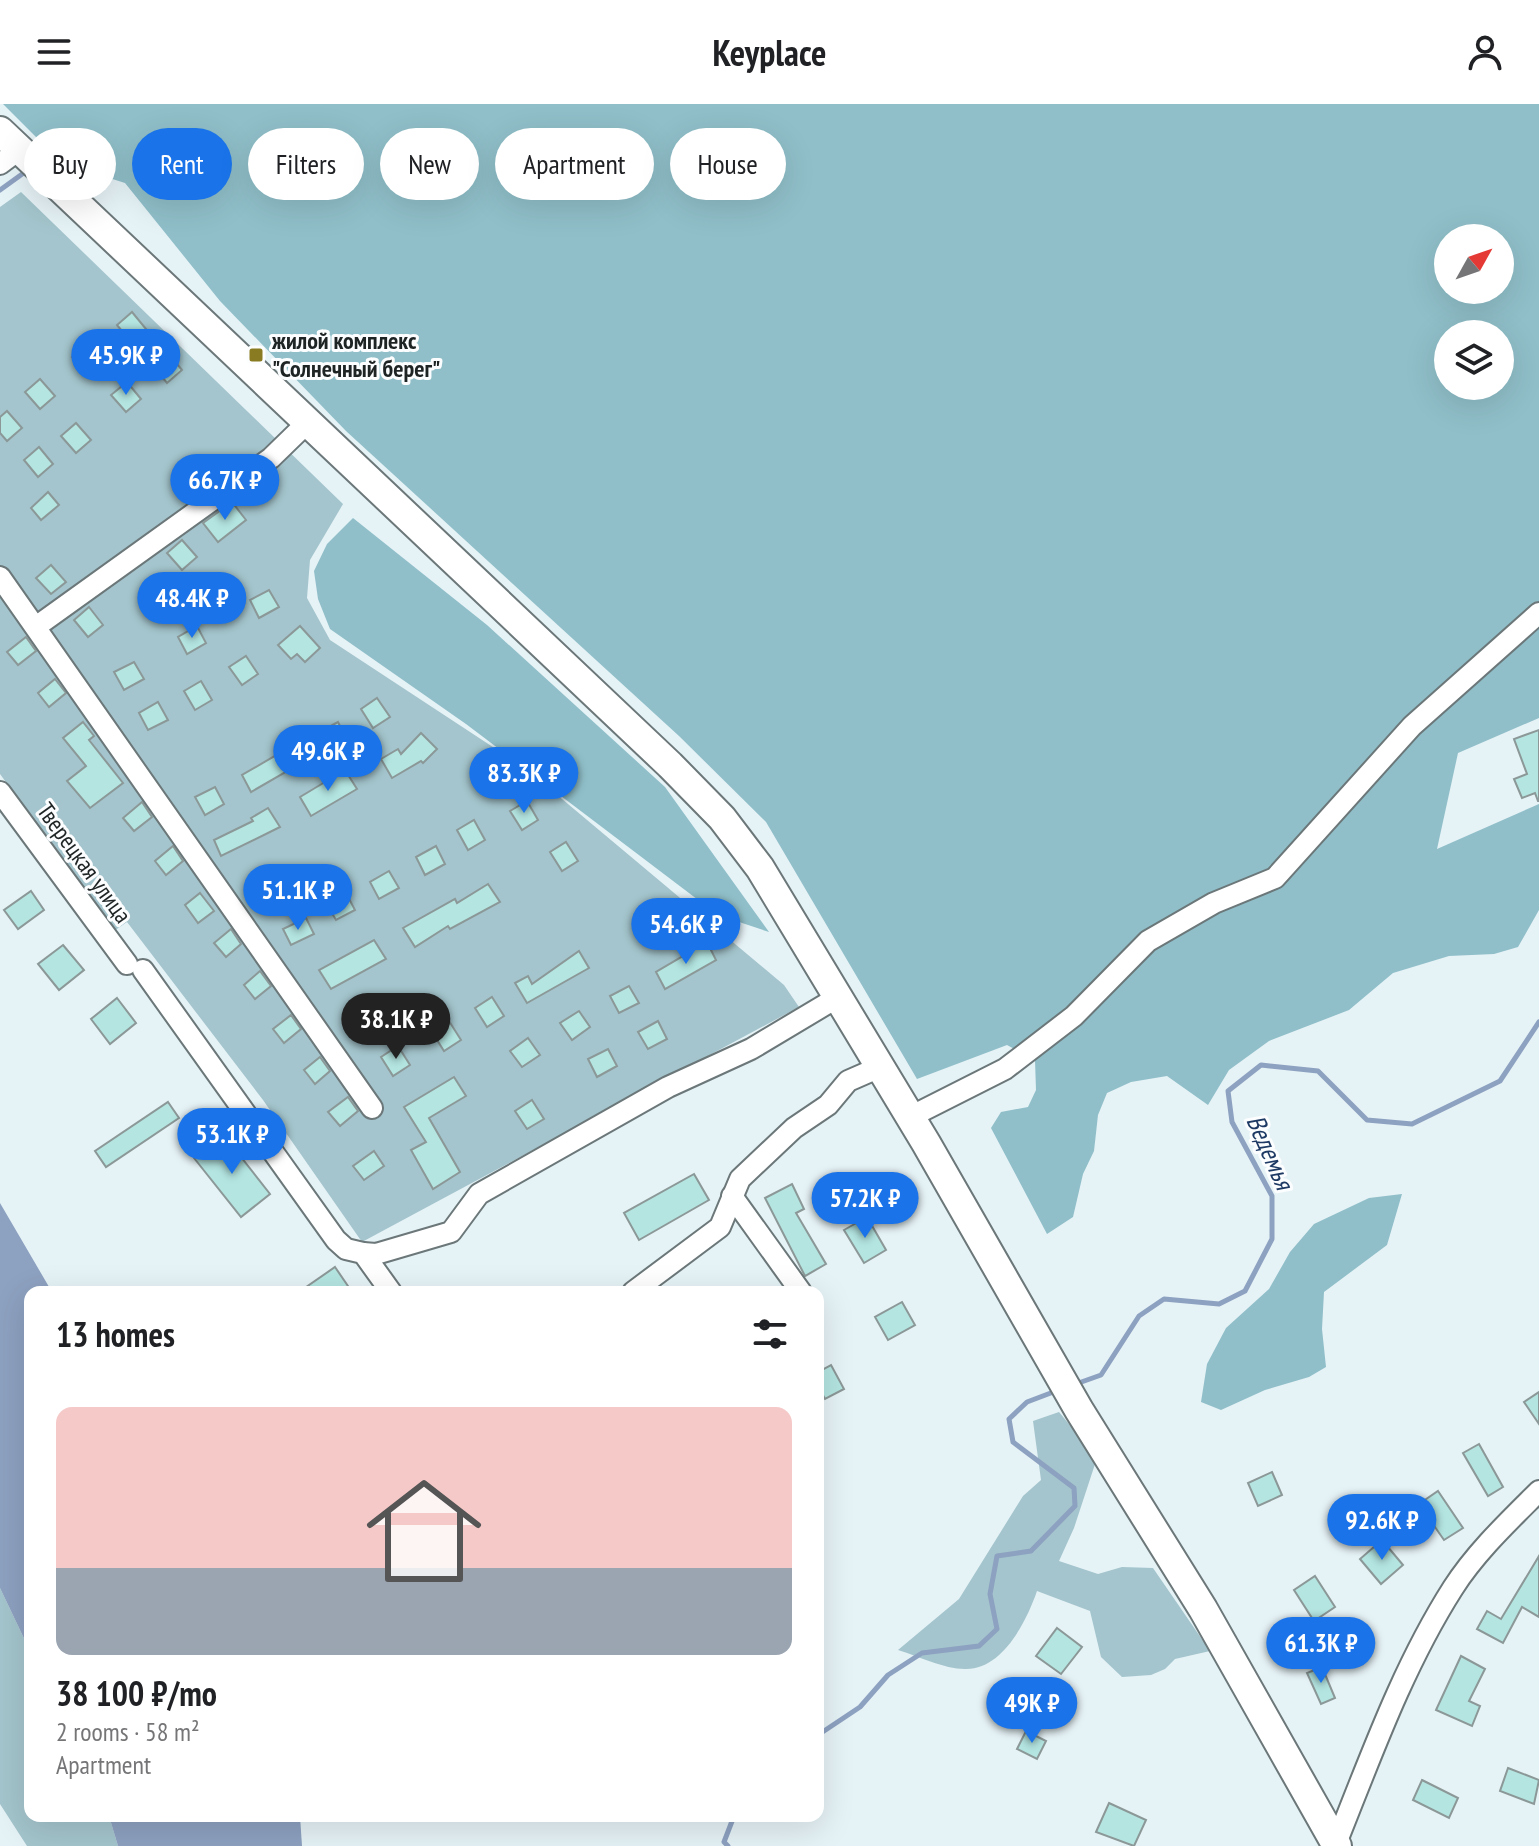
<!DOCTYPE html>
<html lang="en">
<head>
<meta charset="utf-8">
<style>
	body { margin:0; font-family:"PT Sans Narrow",sans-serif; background:#f6f6f6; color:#202124; height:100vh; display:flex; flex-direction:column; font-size:30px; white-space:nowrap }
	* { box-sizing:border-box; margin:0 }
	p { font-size:26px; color:#757577 }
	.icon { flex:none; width:44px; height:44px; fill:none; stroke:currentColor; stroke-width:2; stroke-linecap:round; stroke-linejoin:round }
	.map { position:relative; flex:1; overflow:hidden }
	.drawer { position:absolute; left:24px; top:1182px; width:800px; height:536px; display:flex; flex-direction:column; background:#fff; border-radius:16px; box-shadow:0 8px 32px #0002 }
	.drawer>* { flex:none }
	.banner { position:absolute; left:24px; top:24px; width:800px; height:72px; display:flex; gap:16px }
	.needle { width:52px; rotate:50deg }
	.tools { position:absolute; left:1434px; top:120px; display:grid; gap:16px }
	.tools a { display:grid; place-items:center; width:80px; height:80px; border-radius:50%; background:#fff; box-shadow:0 8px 32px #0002; font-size:40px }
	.price { position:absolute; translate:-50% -68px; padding:0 18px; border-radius:28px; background:#1a73e8; color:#fff; font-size:26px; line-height:52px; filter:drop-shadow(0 2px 4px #0008) }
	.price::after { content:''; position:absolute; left:50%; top:48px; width:24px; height:18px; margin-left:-12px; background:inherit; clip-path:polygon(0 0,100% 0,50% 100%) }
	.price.active { background:#222; color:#fff }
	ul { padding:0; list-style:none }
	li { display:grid; align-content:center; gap:16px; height:424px; padding:0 32px }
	li span { display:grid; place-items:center; height:248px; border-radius:16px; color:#555 }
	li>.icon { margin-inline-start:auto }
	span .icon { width:144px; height:144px; fill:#fffc; stroke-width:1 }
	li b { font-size:34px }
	h2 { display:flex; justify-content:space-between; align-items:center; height:96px; padding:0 32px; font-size:34px }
	.chip { padding:0 28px; border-radius:36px; background:#fff; box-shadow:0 8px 32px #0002; font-size:28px; line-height:72px }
	.chip.active { background:#1a73e8; color:#fff }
	header { display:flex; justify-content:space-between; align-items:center; height:104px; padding:0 32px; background:#fff; font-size:36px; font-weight:700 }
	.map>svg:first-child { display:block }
</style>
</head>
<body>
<header><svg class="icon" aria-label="menu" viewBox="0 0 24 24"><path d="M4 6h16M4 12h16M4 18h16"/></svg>Keyplace<svg class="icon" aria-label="person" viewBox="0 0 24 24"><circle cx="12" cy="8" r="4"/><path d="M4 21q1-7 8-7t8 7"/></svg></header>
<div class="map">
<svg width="1539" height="1742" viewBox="0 0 1539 1742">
	<rect width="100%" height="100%" fill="#e5f2f6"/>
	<g fill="#a4c5cd">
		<polygon points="21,88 343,400 310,456 307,494 330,536 525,664 784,881 799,903 362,1138 263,996 127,818 114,827 0,670 0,103"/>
		<path d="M1059,1308l38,46 -23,70 -15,33 39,13 24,-7 31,1 57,83 -35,8 -10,10 -14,6 -29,2 -21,-20 -11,-46 -53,-20c-10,29 -34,79 -72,78 -21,0 -47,-13 -67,-19l61,-51 64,-103 18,-16 -8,-59z"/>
		<polygon points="0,1484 30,1547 30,1712 109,1712 118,1742 27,1742 0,1700"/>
	</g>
	<g fill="#90bfc9" fill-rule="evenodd">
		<path d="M3,0h1536v614l-81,35 -21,96 102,-45v106l-21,37 -24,7 -45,2 -56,17 -44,37 -80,31 -40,29 -21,35 -41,-29 -36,6 -24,11 -9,22 -4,36 -11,23 -10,43 -26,17 -56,-106 10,-16 27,-5 8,-17 -1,-30 -28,-15 -90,34 -151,-257 -87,-86 -333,-305 -126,-130 -95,-118 -63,-20zM1448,134h52v52h-52zM1448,230h52v52h-52z"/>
		<polygon points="353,414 487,521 665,683 769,828 718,811 466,620 330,525 318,495 314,467 327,440"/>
		<polygon points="1402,1090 1387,1141 1324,1188 1322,1225 1326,1263 1309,1273 1265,1286 1221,1306 1201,1298 1207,1260 1226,1224 1269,1185 1290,1148 1314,1120 1369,1094"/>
	</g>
	<g fill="#8da1c0">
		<polygon points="0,1099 52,1188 30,1188 30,1547 0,1484"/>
		<polygon points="109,1712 300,1712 302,1742 118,1742"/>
	</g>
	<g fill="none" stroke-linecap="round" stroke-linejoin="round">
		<g stroke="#8da1c0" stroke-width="5">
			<polyline points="0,86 25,68"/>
			<polyline points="1073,1281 1101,1271 1139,1212 1164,1195 1219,1200 1245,1187 1272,1135 1272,1092 1232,1018 1228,987 1261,961 1318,967 1367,1016 1412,1020 1500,977 1539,918"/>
			<polyline points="818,1631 860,1603 888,1571 922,1549 979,1542 997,1525 990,1490 997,1452 1031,1447 1075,1402 1074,1384 1013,1338 1009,1315 1027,1298 1056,1287"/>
			<polyline points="728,1742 724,1738 734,1712"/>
		</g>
	</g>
	<g fill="#b4e5e1" stroke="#8b9897" stroke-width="2">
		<polygon points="132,208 146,225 131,238 117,221"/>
		<polygon points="87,240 102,257 87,270 72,253"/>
		<polygon points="168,249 182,266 167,279 153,262"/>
		<polygon points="40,275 55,292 40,305 25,288"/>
		<polygon points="127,278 141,295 126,308 111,291"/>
		<polygon points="7,307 22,324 7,337 0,329 0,313"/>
		<polygon points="76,319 91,336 76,349 61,332"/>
		<polygon points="39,343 53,360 38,373 24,356"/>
		<polygon points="48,388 59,401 41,416 31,404"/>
		<polygon points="232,398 246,416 218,438 203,419"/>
		<polygon points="182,436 197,453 182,466 167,449"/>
		<polygon points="51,461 66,478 51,490 36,474"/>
		<polygon points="160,473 174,490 159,503 145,486"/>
		<polygon points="269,486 279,503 259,514 250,496"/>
		<polygon points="89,503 103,521 88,533 74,516"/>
		<polygon points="197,522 206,539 187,550 178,533"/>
		<polygon points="300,522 320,544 305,558 297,550 291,555 278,541"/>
		<polygon points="26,533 36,547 18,561 7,548"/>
		<polygon points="246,552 258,570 242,581 229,563"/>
		<polygon points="134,558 144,575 124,586 114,568"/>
		<polygon points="55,575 66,589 49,603 38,589"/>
		<polygon points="201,577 212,596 195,606 184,587"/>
		<polygon points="377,594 390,613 373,624 361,605"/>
		<polygon points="158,598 168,616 148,626 139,609"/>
		<polygon points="83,618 94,632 89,636 123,679 90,704 67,677 86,662 63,634"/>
		<polygon points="338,618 347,636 327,646 318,629"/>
		<polygon points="1539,626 1539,697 1538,697 1535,689 1522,694 1514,675 1527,670 1514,635"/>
		<polygon points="421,629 437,645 423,659 421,657 392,674 381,655 398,645 401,650"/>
		<polygon points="292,642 301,659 251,688 242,671"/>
		<polygon points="345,666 357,685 311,712 300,693"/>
		<polygon points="215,683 224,700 205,711 195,693"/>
		<polygon points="527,697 538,716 522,726 510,707"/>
		<polygon points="142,698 152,713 134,727 123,714"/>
		<polygon points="268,704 280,723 221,752 214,736 253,717 251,714"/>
		<polygon points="474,716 485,736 468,746 457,726"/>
		<polygon points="566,738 578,757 562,767 550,748"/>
		<polygon points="173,742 183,757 166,771 155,757"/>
		<polygon points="436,742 445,760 425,771 416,753"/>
		<polygon points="389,767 399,784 379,795 370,778"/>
		<polygon points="488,780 500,798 450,825 448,822 415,843 403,824 455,795 457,799"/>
		<polygon points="31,787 44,806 18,825 4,806"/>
		<polygon points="200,789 214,807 198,819 185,801"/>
		<polygon points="346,789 355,806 336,816 326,799"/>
		<polygon points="664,804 676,822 659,833 647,814"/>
		<polygon points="306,814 314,830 291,841 283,825"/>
		<polygon points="231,825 241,840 226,853 214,839"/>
		<polygon points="374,836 386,855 331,885 319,866"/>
		<polygon points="707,838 716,856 665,885 656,868"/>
		<polygon points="63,841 84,866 59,886 38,860"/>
		<polygon points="579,847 589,864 527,899 515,879 528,872 532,880"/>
		<polygon points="260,867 271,882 255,895 244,881"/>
		<polygon points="629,882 639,899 619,909 610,892"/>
		<polygon points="492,893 504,912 487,923 475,904"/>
		<polygon points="117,894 136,919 110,940 91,915"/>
		<polygon points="579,907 590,923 572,936 560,919"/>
		<polygon points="291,911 301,925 284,939 273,925"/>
		<polygon points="449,917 461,936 444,947 432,928"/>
		<polygon points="658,917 667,935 648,945 638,928"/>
		<polygon points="528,934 540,951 522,963 510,947"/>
		<polygon points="398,942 410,961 393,972 381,953"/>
		<polygon points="608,945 617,962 597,973 588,955"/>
		<polygon points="320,953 330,967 315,980 304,966"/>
		<polygon points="454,973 466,992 429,1014 460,1068 433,1085 411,1046 426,1038 404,1003"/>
		<polygon points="348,993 358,1007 340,1022 328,1008"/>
		<polygon points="532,996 544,1015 527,1025 515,1007"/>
		<polygon points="168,998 179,1014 106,1063 95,1047"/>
		<polygon points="223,1030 270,1090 241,1113 194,1054"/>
		<polygon points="374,1047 384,1062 364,1076 353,1062"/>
		<polygon points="694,1070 709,1096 639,1136 624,1109"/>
		<polygon points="792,1080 804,1105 796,1109 826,1160 805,1172 765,1094"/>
		<polygon points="867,1113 886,1146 864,1159 844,1126"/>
		<polygon points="335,1163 352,1188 299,1188"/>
		<polygon points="902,1198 915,1221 888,1236 875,1213"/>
		<polygon points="831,1261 844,1285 825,1295 818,1282 818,1268"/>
		<polygon points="1539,1288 1539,1320 1524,1298"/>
		<polygon points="1479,1340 1503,1383 1488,1392 1463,1349"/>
		<polygon points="1272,1368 1282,1391 1258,1402 1248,1379"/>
		<polygon points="1438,1387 1463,1424 1444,1436 1419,1400"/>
		<polygon points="1382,1436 1403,1461 1381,1480 1360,1455"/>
		<polygon points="1539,1452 1539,1513 1522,1503 1503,1539 1477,1525 1487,1507 1501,1515"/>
		<polygon points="1315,1472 1335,1503 1314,1517 1294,1486"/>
		<polygon points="1057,1524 1082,1543 1061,1570 1036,1552"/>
		<polygon points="1461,1552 1485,1565 1469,1597 1480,1602 1472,1622 1436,1606"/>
		<polygon points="1322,1563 1335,1594 1321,1600 1307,1569"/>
		<polygon points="1026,1627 1046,1637 1037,1655 1017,1645"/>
		<polygon points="1508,1664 1539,1676 1534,1700 1500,1687"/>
		<polygon points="1422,1676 1458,1694 1449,1714 1413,1696"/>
		<polygon points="1109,1699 1146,1716 1134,1742 1096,1728"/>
	</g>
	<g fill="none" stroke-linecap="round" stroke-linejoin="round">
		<defs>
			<g id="minor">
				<polyline points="0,60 20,45"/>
				<polyline points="0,473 372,1004"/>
				<polyline points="37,522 271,354 307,319"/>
				<polyline points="0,688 127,860"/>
				<polyline points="143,866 336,1136 346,1145 363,1149 391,1188"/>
				<polyline points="910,1013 1005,965 1074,912 1148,837 1214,799 1275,774 1412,622 1539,509"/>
				<polyline points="732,1092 801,1188"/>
				<polyline points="363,1149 376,1150 451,1128 479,1090 668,983 751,945 838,893"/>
				<polyline points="633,1188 720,1123 740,1075 794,1024 828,1001 848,977 880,963"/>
				<path d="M1335,1742c35,-87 67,-178 118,-258 23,-36 56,-67 86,-97"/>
			</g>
			<polyline id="secondary" points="0,27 670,661 722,714 760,764 926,1039 1079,1306 1203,1505 1337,1742"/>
		</defs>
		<use href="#minor" stroke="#6b7779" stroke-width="24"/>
		<use href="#secondary" stroke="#6b7779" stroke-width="32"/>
		<use href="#minor" stroke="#fff" stroke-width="20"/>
		<use href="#secondary" stroke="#fff" stroke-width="28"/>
	</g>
	<rect fill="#897b21" stroke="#fbfdfe" stroke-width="3" x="248" y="243" width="16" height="16" rx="4"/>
	<g text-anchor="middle" stroke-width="6" stroke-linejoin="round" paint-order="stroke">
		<g font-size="24" font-weight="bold" fill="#1e2324" stroke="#fbfdfe" text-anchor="start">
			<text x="272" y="245">жилой комплекс<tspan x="272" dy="28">"Солнечный берег"</tspan></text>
		</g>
		<g font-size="24" fill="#1e2324" stroke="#fbfdfe">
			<text transform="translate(84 759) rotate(54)" y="8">Тверецкая улица</text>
		</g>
		<g font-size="26" font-style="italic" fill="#1e3a64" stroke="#fbfdfe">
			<text transform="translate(1270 1048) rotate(66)" y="9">Ведемья</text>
		</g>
	</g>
</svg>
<div class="tools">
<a><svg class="needle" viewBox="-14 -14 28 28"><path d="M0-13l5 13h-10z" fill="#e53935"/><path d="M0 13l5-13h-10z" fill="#757577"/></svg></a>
<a><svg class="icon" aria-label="layers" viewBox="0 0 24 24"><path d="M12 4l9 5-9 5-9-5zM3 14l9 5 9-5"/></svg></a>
</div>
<b class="price" style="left:126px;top:293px">45.9K ₽</b>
<b class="price" style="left:225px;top:418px">66.7K ₽</b>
<b class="price" style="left:192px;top:536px">48.4K ₽</b>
<b class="price" style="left:328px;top:689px">49.6K ₽</b>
<b class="price" style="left:524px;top:711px">83.3K ₽</b>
<b class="price" style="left:298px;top:828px">51.1K ₽</b>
<b class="price" style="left:686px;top:862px">54.6K ₽</b>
<b class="price active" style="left:396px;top:957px">38.1K ₽</b>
<b class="price" style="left:232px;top:1072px">53.1K ₽</b>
<b class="price" style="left:865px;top:1136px">57.2K ₽</b>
<b class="price" style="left:1382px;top:1458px">92.6K ₽</b>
<b class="price" style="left:1321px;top:1581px">61.3K ₽</b>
<b class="price" style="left:1032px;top:1641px">49K ₽</b>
<div class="banner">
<a class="chip">Buy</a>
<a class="chip active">Rent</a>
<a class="chip">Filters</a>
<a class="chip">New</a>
<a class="chip">Apartment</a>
<a class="chip">House</a>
</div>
<section class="drawer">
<h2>13 homes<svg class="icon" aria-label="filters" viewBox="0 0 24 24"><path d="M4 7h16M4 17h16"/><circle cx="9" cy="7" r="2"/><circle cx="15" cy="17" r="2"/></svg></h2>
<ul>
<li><span style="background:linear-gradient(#f6c9c9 65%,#9aa5b1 0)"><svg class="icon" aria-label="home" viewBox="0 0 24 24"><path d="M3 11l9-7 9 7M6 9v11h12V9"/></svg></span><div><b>38 100 ₽/mo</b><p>2 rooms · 58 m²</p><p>Apartment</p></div></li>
</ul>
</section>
</div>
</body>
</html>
